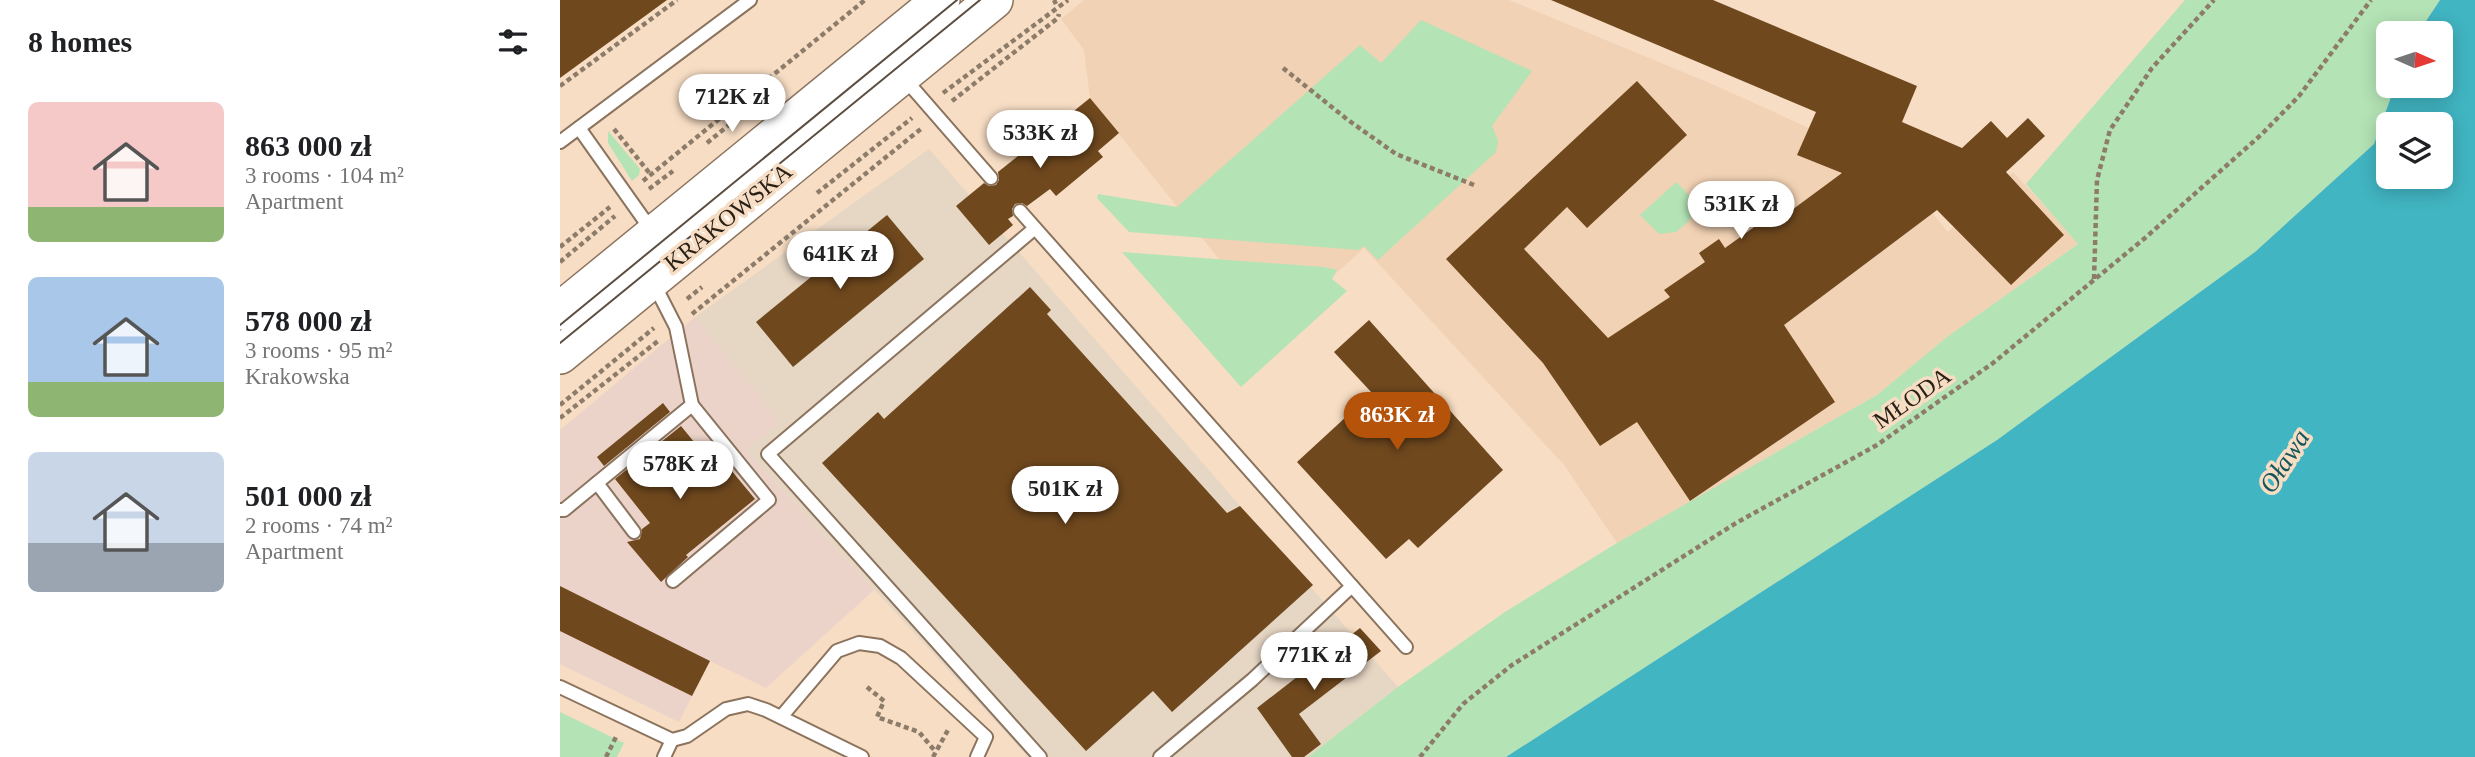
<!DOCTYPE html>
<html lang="en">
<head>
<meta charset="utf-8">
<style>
	body { margin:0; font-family:Georgia,serif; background:#f2f2f2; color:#202124; height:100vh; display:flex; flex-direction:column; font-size:26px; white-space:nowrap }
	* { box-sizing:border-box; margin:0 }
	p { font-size:23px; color:#757577 }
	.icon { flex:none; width:38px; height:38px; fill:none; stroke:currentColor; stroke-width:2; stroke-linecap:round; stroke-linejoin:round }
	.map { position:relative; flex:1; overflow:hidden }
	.details { display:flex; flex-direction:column; background:#fff; width:560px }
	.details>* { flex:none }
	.needle { width:46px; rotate:93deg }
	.controls { position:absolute; left:1816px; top:21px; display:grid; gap:14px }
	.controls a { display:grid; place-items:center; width:77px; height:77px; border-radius:10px; background:#fff; box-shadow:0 4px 18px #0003; font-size:35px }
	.price { position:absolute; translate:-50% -60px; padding:0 16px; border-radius:24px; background:#fff; color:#222; font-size:23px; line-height:46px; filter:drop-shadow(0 2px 4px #0008) }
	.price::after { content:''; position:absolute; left:50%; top:42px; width:21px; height:16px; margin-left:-10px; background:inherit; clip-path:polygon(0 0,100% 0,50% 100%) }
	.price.current { background:#b45309; color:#fff }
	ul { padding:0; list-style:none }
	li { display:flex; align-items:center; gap:21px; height:175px; padding:0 28px }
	li span { display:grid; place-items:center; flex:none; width:196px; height:140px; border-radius:10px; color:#555 }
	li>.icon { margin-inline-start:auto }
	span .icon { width:84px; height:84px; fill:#fffc; stroke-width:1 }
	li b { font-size:30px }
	h2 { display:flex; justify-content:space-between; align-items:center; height:84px; padding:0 28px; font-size:30px }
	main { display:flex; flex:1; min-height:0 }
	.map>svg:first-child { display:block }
</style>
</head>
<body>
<main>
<section class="details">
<h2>8 homes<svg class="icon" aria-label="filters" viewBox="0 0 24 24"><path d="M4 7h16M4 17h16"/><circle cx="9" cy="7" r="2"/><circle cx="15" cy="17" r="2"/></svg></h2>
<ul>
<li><span style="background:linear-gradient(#f6c9c9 75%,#8fb573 0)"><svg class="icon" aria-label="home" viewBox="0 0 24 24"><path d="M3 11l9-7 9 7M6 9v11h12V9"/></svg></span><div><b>863 000 zł</b><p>3 rooms · 104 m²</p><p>Apartment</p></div></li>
<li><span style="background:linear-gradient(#a9c7e8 75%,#8fb573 0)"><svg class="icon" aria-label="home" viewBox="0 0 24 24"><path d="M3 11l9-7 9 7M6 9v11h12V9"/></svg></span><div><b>578 000 zł</b><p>3 rooms · 95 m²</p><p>Krakowska</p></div></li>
<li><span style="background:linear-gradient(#c9d6e8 65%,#9aa5b1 0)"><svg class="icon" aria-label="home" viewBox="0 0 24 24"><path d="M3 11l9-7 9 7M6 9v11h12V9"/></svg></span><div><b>501 000 zł</b><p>2 rooms · 74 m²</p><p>Apartment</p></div></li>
</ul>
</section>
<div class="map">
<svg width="1915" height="757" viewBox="0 0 1915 757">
	<rect width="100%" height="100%" fill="#f7ddc4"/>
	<polygon fill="#ebd3c9" points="135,317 218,418 218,424 186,450 314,590 206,688 150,661 119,722 0,664 0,430"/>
	<polygon fill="#e6d6c4" points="369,149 838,687 748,757 468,757 186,450 218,424 218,418 135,317"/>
	<polygon fill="#f2d2b4" points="524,0 949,0 1152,84 1249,128 1372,213 1388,232 1453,172 1519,243 1387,337 1317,395 1057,543 1004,465 804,248 715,329 530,98 524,50 501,19"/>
	<g fill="#b4e3b5">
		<polygon points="1625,0 1880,0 1858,33 1829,33 1829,86 1835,86 1814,144 1695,252 1437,440 946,757 748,757 838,687 945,612 1057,543 1317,395 1387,337 1518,244 1466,184"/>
		<polygon points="861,20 972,71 932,126 938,141 936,152 818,260 804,246 799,250 569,232 537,198 538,194 617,207 800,45 821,63"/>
		<polygon points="48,131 80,169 79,175 72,181 48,143"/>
		<path d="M1116,182c23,21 25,31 0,50l-17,2 -19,-19z"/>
		<polygon points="562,252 764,267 777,270 772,279 787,291 681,387"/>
		<polygon points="0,712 64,743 57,757 0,757"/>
	</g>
	<path fill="#41b5c2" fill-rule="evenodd" d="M1880,0h35v757h-969l491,-317 258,-188 119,-108 21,-58h46v-53h-23zM1829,124h52v53h-52z"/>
	<g fill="#6f481e">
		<polygon points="0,0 107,0 0,78"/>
		<polygon points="991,0 1153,0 1357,86 1342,122 1402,148 1431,121 1447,138 1468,118 1485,136 1446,172 1504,235 1451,285 1377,210 1224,325 1275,402 1130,501 1077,422 1040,446 983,363 886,259 1077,81 1127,135 1027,228 1007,207 964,249 1048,338 1110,297 1104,290 1145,262 1139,253 1159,239 1165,248 1204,220 1209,227 1282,173 1237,155 1256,112"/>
		<polygon points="530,98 559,133 538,151 543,157 496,196 490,189 467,206 462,203 455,204 452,209 453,216 448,219 453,225 429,245 396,206 424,183 429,186 436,185 439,180 438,172"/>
		<polygon points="327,215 364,259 233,367 196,322"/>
		<polygon points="470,287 491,310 487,314 667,513 680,506 753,585 612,712 593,691 526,751 262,463 318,412 324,419"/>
		<polygon points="809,320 943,470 858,548 849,539 826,559 737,462 812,393 774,352"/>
		<polygon points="103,403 110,412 44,466 37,457"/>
		<polygon points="121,426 157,470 166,464 195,499 126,555 128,557 101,582 67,542 80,539 82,529 90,523 55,479"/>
		<polygon points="0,586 150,661 132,696 0,631"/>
		<polygon points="800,628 821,651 739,714 761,744 744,757 732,757 697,708"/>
	</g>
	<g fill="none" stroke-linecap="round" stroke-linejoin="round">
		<defs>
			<g id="service">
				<polyline points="344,78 431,178"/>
				<polyline points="19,128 92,231"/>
				<polyline points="0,142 190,0"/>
				<polyline points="460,211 846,647"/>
				<polyline points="474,229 208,454 480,757"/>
				<polyline points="37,483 74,532"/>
				<polyline points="0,510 4,510 132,405 116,327 94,284"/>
				<polyline points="113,581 209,500 132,405"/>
				<polyline points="0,687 112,740 127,736 166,709 188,704 206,710 302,757"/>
				<polyline points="221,717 277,651 299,643 320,646 341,658 426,737 417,757"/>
				<polyline points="104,757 112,740"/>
				<polyline points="600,757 692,680 792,586"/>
			</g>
			<g id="secondary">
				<polyline points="0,311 381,0"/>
				<polyline points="0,355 434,0"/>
			</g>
		</defs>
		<use href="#service" stroke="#8b735d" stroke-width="16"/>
		<use href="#secondary" stroke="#8b735d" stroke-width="40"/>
		<g stroke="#8d7c6a" stroke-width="4.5" stroke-dasharray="5 3.5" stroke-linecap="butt">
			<polyline points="494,0 496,4"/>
			<polyline points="723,68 788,120 836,154 914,185"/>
			<polyline points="0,86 117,0"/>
			<polyline points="383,93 508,0"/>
			<polyline points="392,101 498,18 499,14"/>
			<polyline points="54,129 91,175"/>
			<polyline points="147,143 210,91"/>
			<polyline points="83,181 305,0"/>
			<polyline points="89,189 113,171"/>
			<polyline points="257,193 352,118"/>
			<polyline points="0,247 50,207"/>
			<polyline points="0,262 55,216"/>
			<polyline points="1534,279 1537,180 1550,130 1592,68 1654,0"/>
			<polyline points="127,299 142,287"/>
			<polyline points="132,314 362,128"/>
			<polyline points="0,405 94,328"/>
			<polyline points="0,418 98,341"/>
			<polyline points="307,687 324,701 317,717 359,732 375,751"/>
			<polyline points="46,757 56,737"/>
			<polyline points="373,757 388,730"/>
			<polyline points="860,757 903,704 952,665 1176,523 1317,445 1433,363 1585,238 1702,134 1739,96 1811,0"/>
		</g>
		<use href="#service" stroke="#fff" stroke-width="12"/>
		<use href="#secondary" stroke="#fff" stroke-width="37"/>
		<g stroke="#5b4e40" stroke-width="2">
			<polyline points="0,325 397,0"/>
			<polyline points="0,343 420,0"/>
		</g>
	</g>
	<g text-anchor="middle" stroke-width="7" stroke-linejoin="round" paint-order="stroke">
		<g font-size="24" fill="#281f15" stroke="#f7ddc4">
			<text transform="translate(168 217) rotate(-39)" y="8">KRAKOWSKA</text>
			<text transform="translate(1352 398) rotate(-35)" y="8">MŁODA</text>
		</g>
		<g font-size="26" font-style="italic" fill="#15565d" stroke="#f7ddc4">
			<text transform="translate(1724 461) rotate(-57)" y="9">Oława</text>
		</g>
	</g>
</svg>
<div class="controls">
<a><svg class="needle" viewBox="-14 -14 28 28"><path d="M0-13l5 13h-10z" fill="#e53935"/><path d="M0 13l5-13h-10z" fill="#757577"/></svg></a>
<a><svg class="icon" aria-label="layers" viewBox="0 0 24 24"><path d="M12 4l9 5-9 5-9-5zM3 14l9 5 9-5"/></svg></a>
</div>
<b class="price" style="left:172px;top:134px">712K zł</b>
<b class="price" style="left:480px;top:170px">533K zł</b>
<b class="price" style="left:1181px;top:241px">531K zł</b>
<b class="price" style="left:280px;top:291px">641K zł</b>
<b class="price current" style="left:837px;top:452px">863K zł</b>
<b class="price" style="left:120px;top:501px">578K zł</b>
<b class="price" style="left:505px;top:526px">501K zł</b>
<b class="price" style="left:754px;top:692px">771K zł</b>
</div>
</main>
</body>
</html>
